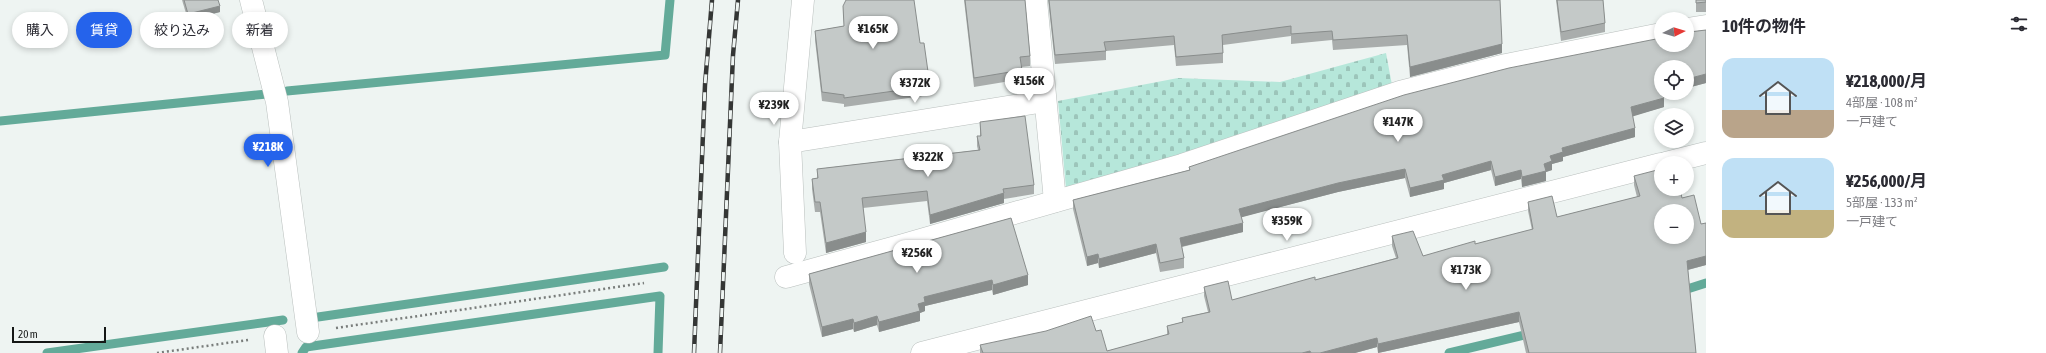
<!DOCTYPE html>
<html lang="ja">
<head>
<meta charset="utf-8">
<style>
	body { margin:0; font-family:"Asap Condensed","Noto Sans JP",sans-serif; background:#f2f2f3; color:#2b2b33; height:100vh; display:flex; flex-direction:column; font-size:15px; white-space:nowrap }
	* { box-sizing:border-box; margin:0 }
	p { font-size:13px; color:#7c7c81 }
	.icon { flex:none; width:22px; height:22px; fill:none; stroke:currentColor; stroke-width:2; stroke-linecap:round; stroke-linejoin:round }
	.map { position:relative; flex:1; overflow:hidden }
	.panel { display:flex; flex-direction:column; background:#fff; width:340px }
	.panel>* { flex:none }
	.banner { position:absolute; left:12px; top:12px; width:380px; height:36px; display:flex; gap:8px }
	.needle { width:26px; rotate:85deg }
	.buttons { position:absolute; left:1654px; top:12px; display:grid; gap:8px }
	.buttons a { display:grid; place-items:center; width:40px; height:40px; border-radius:50%; background:#fff; box-shadow:0 2px 6px #0003; font-size:20px }
	.scale { position:absolute; left:12px; bottom:10px; width:94px; box-sizing:border-box; padding-left:4px; border:2px solid #151716; border-top:0; font-size:11px; line-height:14px; white-space:nowrap; color:#151716; -webkit-text-stroke:3px #eef4f2; paint-order:stroke }
	.price { position:absolute; translate:-50% -34px; padding:0 9px; border-radius:14px; background:#fff; color:#222; font-size:13px; line-height:26px; filter:drop-shadow(0 1px 2px #0008) }
	.price::after { content:''; position:absolute; left:50%; top:24px; width:12px; height:9px; margin-left:-6px; background:inherit; clip-path:polygon(0 0,100% 0,50% 100%) }
	.price.on { background:#2563eb; color:#fff }
	ul { padding:0; list-style:none }
	li { display:flex; align-items:center; gap:12px; height:100px; padding:0 16px }
	li span { display:grid; place-items:center; flex:none; width:112px; height:80px; border-radius:12px; color:#555 }
	li>.icon { margin-inline-start:auto }
	span .icon { width:48px; height:48px; fill:#fffc; stroke-width:1 }
	li b { font-size:17px }
	h2 { display:flex; justify-content:space-between; align-items:center; height:48px; padding:0 16px; font-size:17px }
	.chip { padding:0 14px; border-radius:18px; background:#fff; box-shadow:0 2px 6px #0003; font-size:14px; line-height:36px }
	.chip.on { background:#2563eb; color:#fff }
	main { display:flex; flex:1; min-height:0 }
	.map>svg:first-child { display:block }
</style>
</head>
<body>
<main>
<div class="map">
<svg width="1706" height="353" viewBox="0 0 1706 353">
	<defs>
		<pattern id="cemetery-stones" width="16" height="16" patternUnits="userSpaceOnUse"><rect width="16" height="16" fill="#b6e7da"/><path d="M2 7V4a2 2 0 0 1 4 0v3zM10 15v-3a2 2 0 0 1 4 0v3z" fill="#9cc5ba"/></pattern>
	</defs>
	<rect width="100%" height="100%" fill="#eef4f2"/>
	<polygon fill="url(#cemetery-stones)" points="1386,53 1392,85 1200,149 1066,188 1058,101 1178,78 1280,82"/>
	<g fill="none" stroke-linecap="round" stroke-linejoin="round">
		<g stroke="#63aa99" stroke-width="9">
			<polyline points="287,91 665,55 670,0"/>
			<polyline points="0,121 267,94"/>
			<polyline points="1678,292 1706,283"/>
			<polyline points="318,317 664,267"/>
			<polyline points="47,353 283,320"/>
			<polyline points="302,353 306,347 660,296 658,353"/>
			<polyline points="1449,353 1533,333"/>
		</g>
		<defs>
			<g id="minor">
				<polyline points="251,0 277,102 308,332"/>
				<polyline points="1036,0 1055,201"/>
				<polyline points="1687,29 1706,26"/>
				<polyline points="790,142 1045,101"/>
				<polyline points="1666,163 1706,153"/>
				<polyline points="795,253 790,142 803,0"/>
				<polyline points="786,277 903,245 1182,165 1400,92 1506,65 1661,34"/>
				<polyline points="275,336 277,353"/>
				<polyline points="922,353 1661,164"/>
			</g>
		</defs>
		<use href="#minor" stroke="#b9bfbd" stroke-width="23"/>
		<g stroke="#797d7b" stroke-width="2.5" stroke-dasharray="2 3" stroke-linecap="butt">
			<polyline points="336,328 644,283"/>
			<polyline points="157,353 248,340"/>
		</g>
		<use href="#minor" stroke="#fff" stroke-width="22"/>
		<defs>
			<g id="rail">
				<polyline points="694,353 705,85 712,0"/>
				<polyline points="720,353 733,55 738,0"/>
			</g>
		</defs>
		<use href="#rail" stroke="#343635" stroke-width="4.5"/>
		<use href="#rail" stroke="#eef4f2" stroke-width="3" stroke-dasharray="9" stroke-linecap="butt"/>
	</g>
	<g fill="#a9adac">
		<polygon points="182,0 218,0 220,12 188,20"/>
		<polygon points="964,0 1025,0 1030,56 1030,66 1021,67 1022,79 974,87"/>
		<polygon points="1048,0 1500,0 1502,53 1410,77 1407,45 1333,50 1332,40 1291,44 1291,36 1223,45 1223,63 1176,66 1174,45 1106,51 1106,60 1055,64"/>
		<polygon points="1556,0 1603,0 1605,23 1605,32 1561,41"/>
		<rect x="1696" y="0" width="10" height="12"/>
		<polygon points="843,6 920,43 930,86 930,95 844,107 844,104 822,101 815,40 815,31 844,26"/>
		<polygon points="1706,30 1706,83 1687,88 1687,67 1661,93 1666,93 1663,94 1664,107 1632,116 1635,137 1563,157 1563,161 1552,164 1552,170 1546,172 1546,181 1522,187 1521,179 1495,186 1491,170 1444,183 1444,189 1410,197 1405,178 1338,192 1241,217 1243,232 1182,247 1184,258 1184,268 1160,272 1156,253 1099,268 1098,263 1087,266 1073,209 1073,200 1189,170 1189,167 1689,32"/>
		<polygon points="980,122 1034,185 1034,194 1004,199 1004,203 930,224 927,201 863,208 866,242 826,253 820,212 815,212 812,189 812,179 817,178 817,169 978,150 977,146 977,136 980,136"/>
		<polygon points="1634,176 1682,198 1701,224 1706,223 1706,265 1688,270 1696,353 1526,353 1519,322 1378,353 1377,347 1355,353 980,353 980,345 1096,331 1107,351 1167,335 1167,326 1182,322 1182,318 1208,312 1204,296 1204,287 1232,300 1315,280 1396,258 1392,246 1392,236 1423,256 1475,244 1532,230 1528,211 1528,202 1557,217 1637,197 1634,185"/>
		<polygon points="1011,218 1028,285 993,295 992,290 925,306 925,311 920,313 920,321 879,332 877,325 854,332 853,329 822,337 809,284 809,274"/>
	</g>
	<g fill="#898d8c">
		<polygon points="220,6 220,12 188,20 188,14"/>
		<polygon points="1502,44 1502,53 1410,77 1410,67"/>
		<polygon points="1706,74 1706,83 1687,88 1687,79"/>
		<polygon points="1664,98 1664,107 1631,117 1631,107"/>
		<polygon points="1635,128 1635,137 1563,157 1563,161 1552,164 1552,170 1546,172 1546,181 1522,187 1522,177 1550,156 1562,148"/>
		<polygon points="1491,161 1491,170 1444,183 1444,189 1410,197 1410,188 1442,175"/>
		<polygon points="1405,169 1405,178 1338,192 1239,218 1239,209 1338,183"/>
		<polygon points="1521,170 1521,179 1495,186 1495,177"/>
		<polygon points="1004,193 1004,203 930,224 930,215"/>
		<polygon points="1243,223 1243,232 1180,247 1180,238"/>
		<polygon points="866,232 866,242 826,253 826,243"/>
		<polygon points="1156,244 1156,253 1099,268 1099,259"/>
		<polygon points="1098,254 1098,263 1087,266 1087,257"/>
		<polygon points="1706,256 1706,265 1687,270 1687,261"/>
		<polygon points="1028,275 1028,285 993,295 993,285"/>
		<polygon points="992,280 992,290 925,306 925,311 920,313 920,321 879,332 879,322 918,304 924,297"/>
		<polygon points="1519,312 1519,322 1378,353 1378,344"/>
		<polygon points="877,316 877,325 854,332 854,323"/>
		<polygon points="853,319 853,329 822,337 822,327"/>
		<polygon points="1377,338 1377,347 1355,353 1320,353"/>
		<polygon points="1310,351 1310,353 1302,353"/>
	</g>
	<g fill="#c4c9c8" stroke="#898d8c" fill-rule="evenodd">
		<polygon points="184,0 218,0 220,6 188,14"/>
		<polygon points="846,0 914,0 920,43 924,43 930,86 844,98 844,95 822,92 815,31 844,26 843,6"/>
		<polygon points="965,0 1025,0 1030,56 1020,57 1022,70 974,78"/>
		<polygon points="1049,0 1500,0 1502,44 1410,67 1407,35 1333,40 1332,31 1291,34 1291,26 1222,35 1223,53 1176,57 1174,36 1104,42 1106,51 1055,55"/>
		<polygon points="1557,0 1603,0 1605,23 1561,32"/>
		<polygon points="1696,0 1706,0 1706,2 1696,3"/>
		<polygon points="1706,30 1706,74 1687,79 1687,67 1661,67 1661,85 1660,86 1661,93 1662,93 1664,98 1631,107 1635,128 1562,148 1563,152 1550,156 1552,161 1544,164 1546,171 1522,177 1521,170 1495,177 1491,161 1442,175 1444,180 1410,188 1405,169 1338,183 1239,209 1243,223 1180,238 1184,258 1160,263 1156,244 1099,259 1098,254 1087,257 1073,200 1190,170 1189,167 1404,95 1509,68 1661,38 1661,45 1687,45 1687,32 1689,32"/>
		<polygon points="1025,116 1034,185 1003,189 1004,193 930,215 927,191 862,198 866,232 826,243 820,202 815,202 812,179 818,178 817,169 980,150 977,136 981,136 980,122"/>
		<path d="M1661,169v20h19l2,9 12,-3 7,29 5,-1v33l-19,5 9,92h-167l-10,-41 -141,32 -1,-6 -57,15h-9l-1,-2 -8,2h-319l-3,-8 66,-14 45,-15 5,15 5,-1 6,21 62,-17 -2,-8 16,-4 -1,-4 28,-6 -6,-25 24,-6 4,19 83,-23v3l83,-22 -6,-22 21,-5 10,25 52,-15v3l58,-15 -5,-27 24,-6 5,21 83,-21 -6,-20zM1661,211h26v26h-26z"/>
		<polygon points="1011,218 1028,275 993,285 992,280 924,297 925,302 918,304 920,311 879,322 877,316 854,323 853,319 822,327 809,274"/>
	</g>
</svg>
<div class="buttons">
<a><svg class="needle" viewBox="-14 -14 28 28"><path d="M0-13l5 13h-10z" fill="#e53935"/><path d="M0 13l5-13h-10z" fill="#7c7c81"/></svg></a>
<a><svg class="icon" aria-label="locate" viewBox="0 0 24 24"><circle cx="12" cy="12" r="6"/><path d="M12 2v4M12 18v4M2 12h4M18 12h4"/></svg></a>
<a><svg class="icon" aria-label="layers" viewBox="0 0 24 24"><path d="M12 4l9 5-9 5-9-5zM3 14l9 5 9-5"/></svg></a>
<a>+</a>
<a>−</a>
</div>
<div class="scale">20 m</div>
<b class="price" style="left:873px;top:50px">¥165K</b>
<b class="price" style="left:1029px;top:102px">¥156K</b>
<b class="price" style="left:915px;top:104px">¥372K</b>
<b class="price" style="left:774px;top:126px">¥239K</b>
<b class="price" style="left:1398px;top:143px">¥147K</b>
<b class="price on" style="left:268px;top:168px">¥218K</b>
<b class="price" style="left:928px;top:178px">¥322K</b>
<b class="price" style="left:1287px;top:242px">¥359K</b>
<b class="price" style="left:917px;top:274px">¥256K</b>
<b class="price" style="left:1466px;top:291px">¥173K</b>
<div class="banner">
<a class="chip">購入</a>
<a class="chip on">賃貸</a>
<a class="chip">絞り込み</a>
<a class="chip">新着</a>
</div>
</div>
<section class="panel">
<h2>10件の物件<svg class="icon" aria-label="filters" viewBox="0 0 24 24"><path d="M4 7h16M4 17h16"/><circle cx="9" cy="7" r="2"/><circle cx="15" cy="17" r="2"/></svg></h2>
<ul>
<li><span style="background:linear-gradient(#bfe0f5 65%,#b9a48a 0)"><svg class="icon" aria-label="home" viewBox="0 0 24 24"><path d="M3 11l9-7 9 7M6 9v11h12V9"/></svg></span><div><b>¥218,000/月</b><p>4部屋 · 108 m²</p><p>一戸建て</p></div></li>
<li><span style="background:linear-gradient(#bfe0f5 65%,#c2b280 0)"><svg class="icon" aria-label="home" viewBox="0 0 24 24"><path d="M3 11l9-7 9 7M6 9v11h12V9"/></svg></span><div><b>¥256,000/月</b><p>5部屋 · 133 m²</p><p>一戸建て</p></div></li>
</ul>
</section>
</main>
</body>
</html>
